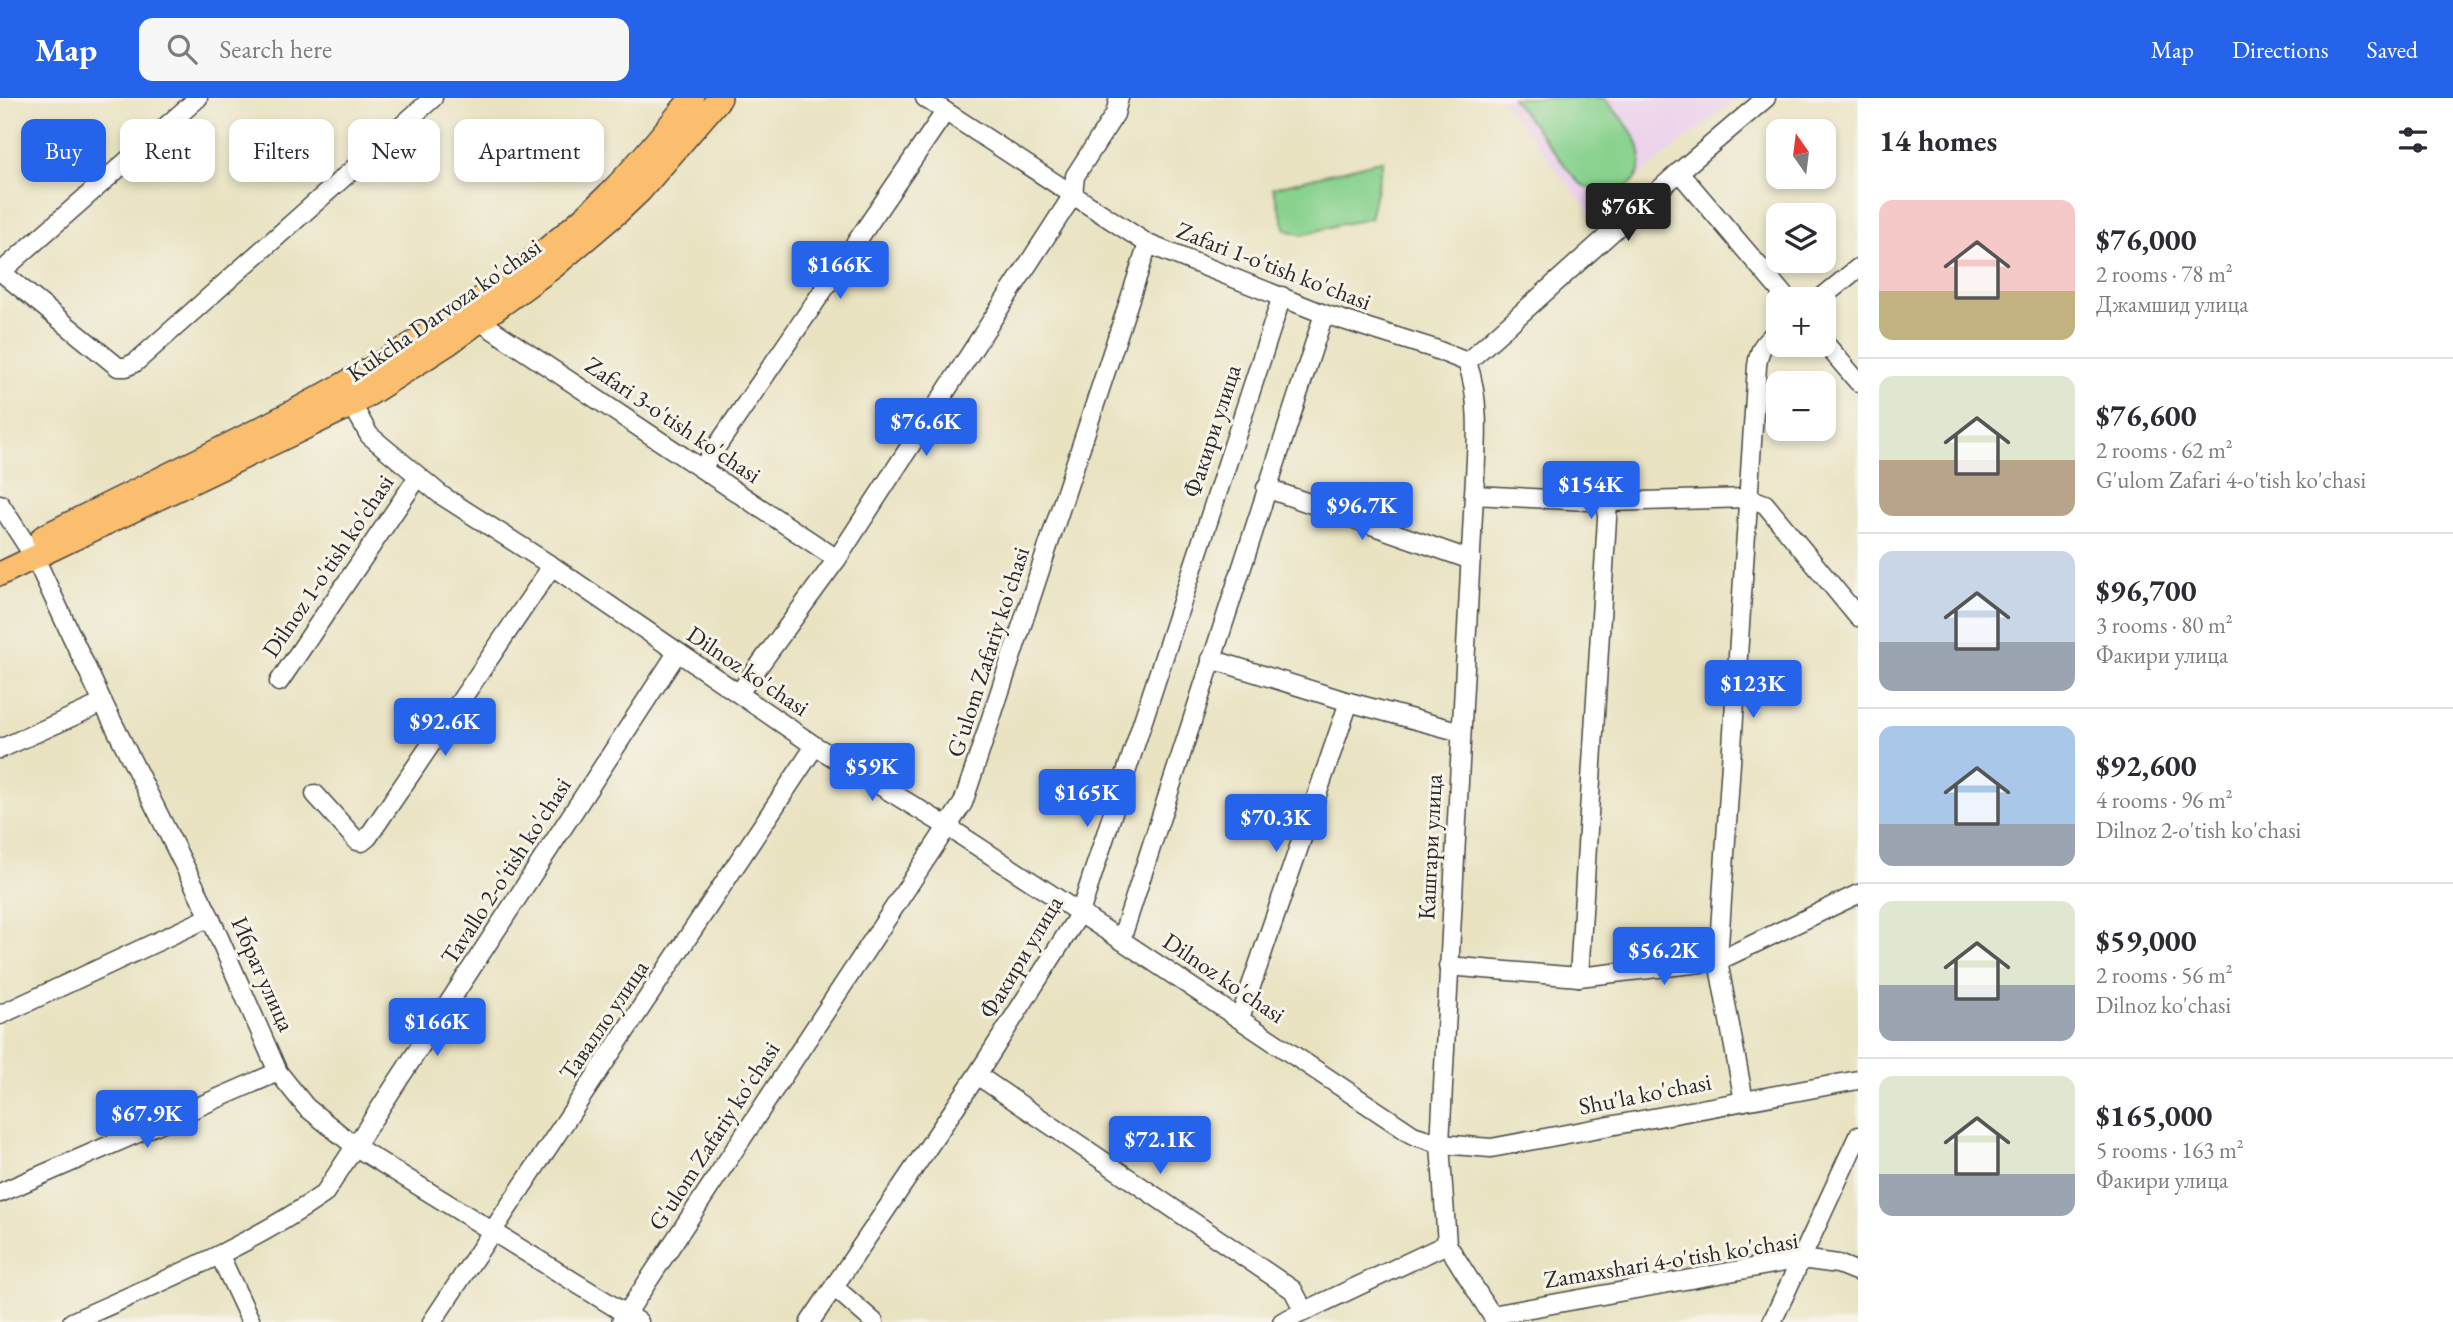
<!DOCTYPE html>
<html lang="en">
<head>
<meta charset="utf-8">
<style>
	body { margin:0; font-family:"EB Garamond",serif; background:#f7f7f7; color:#2b2b33; height:100vh; display:flex; flex-direction:column; font-size:26px; white-space:nowrap }
	* { box-sizing:border-box; margin:0 }
	p { font-size:23px; color:#7c7c81 }
	.icon { flex:none; width:38px; height:38px; fill:none; stroke:currentColor; stroke-width:2; stroke-linecap:round; stroke-linejoin:round }
	.map { position:relative; flex:1; overflow:hidden }
	.drawer { display:flex; flex-direction:column; background:#fff; width:595px }
	.drawer>* { flex:none }
	.guide { position:absolute; left:21px; top:21px; width:665px; height:63px; display:flex; gap:14px }
	.needle { width:46px; rotate:346deg }
	.buttons { position:absolute; left:1766px; top:21px; display:grid; gap:14px }
	.buttons a { display:grid; place-items:center; width:70px; height:70px; border-radius:14px; background:#fff; box-shadow:0 4px 10px #0003; font-size:35px }
	.price { position:absolute; translate:-50% -60px; padding:0 16px; border-radius:7px; background:#2563eb; color:#fff; font-size:23px; line-height:46px; filter:drop-shadow(0 2px 4px #0008) }
	.price::after { content:''; position:absolute; left:50%; top:42px; width:21px; height:16px; margin-left:-10px; background:inherit; clip-path:polygon(0 0,100% 0,50% 100%) }
	.price.active { background:#222; color:#fff }
	ul { padding:0; list-style:none }
	li { display:flex; align-items:center; gap:21px; height:175px; padding:0 21px }
	li+li { border-top:2px solid #e1e1e2 }
	li span { display:grid; place-items:center; flex:none; width:196px; height:140px; border-radius:14px; color:#555 }
	li>.icon { margin-inline-start:auto }
	span .icon { width:84px; height:84px; fill:#fffc; stroke-width:1 }
	li b { font-size:30px }
	h2 { display:flex; justify-content:space-between; align-items:center; height:84px; padding:0 21px; font-size:30px }
	.pill { padding:0 24px; border-radius:14px; background:#fff; box-shadow:0 4px 10px #0003; font-size:24px; line-height:63px }
	.pill.active { background:#2563eb; color:#fff }
	header { display:flex; align-items:center; gap:42px; box-sizing:border-box; height:98px; padding:0 35px; background:#2563eb; color:#fff }
	header strong { font-size:33px }
	nav { display:flex; gap:38px; margin-inline-start:auto; font-size:24px }
	.search { width:490px; height:63px; background:#f7f7f7; display:flex; align-items:center; gap:18px; box-sizing:border-box; padding:0 24px; border-radius:14px; color:#7c7c81; font-size:26px }
	main { display:flex; flex:1; min-height:0 }
	.map>svg:first-child { display:block }
</style>
</head>
<body>
<header>
<strong>Map</strong>
<div class="search"><svg class="icon" aria-label="search" viewBox="0 0 24 24"><circle cx="10" cy="10" r="6"/><path d="M15 15l6 6"/></svg>Search here</div>
<nav><a>Map</a><a>Directions</a><a>Saved</a></nav>
</header>
<main>
<div class="map">
<svg width="1858" height="1224" viewBox="0 0 1858 1224">
	<rect width="100%" height="100%" fill="#f7f3e8"/>
	<filter id="ink" filterUnits="userSpaceOnUse"><feTurbulence type="fractalNoise" baseFrequency=".0143" numOctaves="2"/><feDisplacementMap in="SourceGraphic" scale="14" xChannelSelector="R" yChannelSelector="G"/><feConvolveMatrix kernelMatrix="1 2 1 2 8 2 1 2 1" color-interpolation-filters="sRGB"/></filter>
	<filter id="wash" filterUnits="userSpaceOnUse"><feTurbulence type="fractalNoise" baseFrequency=".00686" numOctaves="4" result="noise"/><feDisplacementMap in="SourceGraphic" scale="28" xChannelSelector="R" yChannelSelector="G"/><feGaussianBlur stdDeviation="1.57" result="paint"/><feColorMatrix in="noise" values="0 0 0 0 0 0 0 0 0 0 0 0 0 0 0 0 0 1.4 0 .05"/><feComposite in="paint" operator="in"/></filter>
	<g filter="url(#wash)">
		<rect width="100%" height="100%" fill="#e9e3c2"/>
		<polygon fill="#ebd1eb" points="1500,0 1738,0 1591,116"/>
		<g fill="#88d28e" stroke="#5a7e5c" stroke-width="2">
			<path d="M1512,0h92c12,15 33,34 36,54 7,38 -35,51 -62,30z"/>
			<polygon points="1383,62 1370,121 1337,127 1303,137 1286,132 1273,90"/>
		</g>
	</g>
	<g filter="url(#ink)">
		<g fill="none" stroke-linecap="round" stroke-linejoin="round">
			<defs>
				<g id="minor">
					<polyline points="925,0 1148,146 1324,216 1432,250 1467,264"/>
					<polyline points="1679,74 1787,201"/>
					<polyline points="0,173 118,269 126,269 136,264 433,0"/>
					<polyline points="1,174 198,0"/>
					<polyline points="1820,201 1858,170"/>
					<polyline points="481,224 837,461"/>
					<polyline points="1824,244 1858,284"/>
					<path d="M1467,264c15,41 9,90 7,133l-34,649 7,100 49,78"/>
					<polyline points="1467,264 1679,74 1766,0"/>
					<polyline points="347,297 369,337 441,397 552,468 815,648 948,729 1121,842 1413,1037 1440,1046 1491,1050 1858,982"/>
					<polyline points="702,370 945,14"/>
					<polyline points="1266,390 1471,462"/>
					<polyline points="1474,397 1608,404 1749,400 1765,406 1858,519"/>
					<polyline points="0,406 35,460 103,605 210,819 278,974 306,1009 356,1049 639,1224"/>
					<polyline points="1211,561 1349,604 1461,634"/>
					<polyline points="279,584 418,379"/>
					<polyline points="739,595 837,461 1073,97 1075,78 1115,16 1119,0"/>
					<polyline points="0,651 103,605"/>
					<polyline points="315,696 357,743 362,744 368,739 552,468"/>
					<polyline points="1121,842 1324,216"/>
					<polyline points="1448,868 1579,879 1718,863 1858,796"/>
					<polyline points="1579,879 1608,404"/>
					<polyline points="0,917 210,819"/>
					<polyline points="1240,920 1349,604"/>
					<polyline points="977,977 1293,1192 1304,1213"/>
					<path d="M1744,1003l-26,-140 39,-595c2,-17 7,-25 21,-35"/>
					<polyline points="0,1095 278,974"/>
					<polyline points="220,1158 251,1224"/>
					<polyline points="834,1189 874,1224"/>
					<polyline points="1492,1217 1801,1161 1838,1166 1858,1174"/>
					<path d="M72,1224c86,-39 174,-74 252,-128l353,-541"/>
					<polyline points="432,1224 815,648"/>
					<polyline points="621,1224 963,705 1148,146"/>
					<polyline points="810,1224 977,977 1080,815 1282,198"/>
					<polyline points="1282,1224 1447,1146"/>
					<polyline points="1772,1224 1858,1038"/>
				</g>
				<g id="major">
					<path d="M43,439c194,-98 402,-186 562,-339 31,-30 59,-66 87,-100"/>
					<polyline points="0,476 352,307 449,245 553,169 619,113 640,93 720,0"/>
				</g>
			</defs>
			<use href="#minor" stroke="#484742" stroke-width="21"/>
			<use href="#major" stroke="#484742" stroke-width="26"/>
			<use href="#minor" stroke="#fff" stroke-width="18"/>
			<use href="#major" stroke="#fabe6e" stroke-width="23"/>
		</g>
	</g>
	<g text-anchor="middle" stroke-width="6" stroke-linejoin="round" paint-order="stroke">
		<g font-size="24" fill="#2b2b2b" stroke="#f7f3e8">
			<text transform="translate(1274 168) rotate(21)" y="8">Zafari 1-o'tish ko'chasi</text>
			<text transform="translate(444 212) rotate(-35)" y="8">Kukcha Darvoza ko'chasi</text>
			<text transform="translate(673 322) rotate(34)" y="8">Zafari 3-o'tish ko'chasi</text>
			<text transform="translate(1212 333) rotate(-72)" y="8">Факири улица</text>
			<text transform="translate(328 468) rotate(-56)" y="8">Dilnoz 1-o'tish ko'chasi</text>
			<text transform="translate(988 554) rotate(-72)" y="8">G'ulom Zafariy ko'chasi</text>
			<text transform="translate(748 573) rotate(34)" y="8">Dilnoz ko'chasi</text>
			<text transform="translate(1430 749) rotate(-87)" y="8">Кашгари улица</text>
			<text transform="translate(506 773) rotate(-57)" y="8">Tavallo 2-o'tish ko'chasi</text>
			<text transform="translate(1021 859) rotate(-59)" y="8">Факири улица</text>
			<text transform="translate(263 876) rotate(66)" y="8">Ибрат улица</text>
			<text transform="translate(1224 880) rotate(34)" y="8">Dilnoz ko'chasi</text>
			<text transform="translate(604 922) rotate(-56)" y="8">Тавалло улица</text>
			<text transform="translate(1645 996) rotate(-11)" y="8">Shu'la ko'chasi</text>
			<text transform="translate(714 1038) rotate(-57)" y="8">G'ulom Zafariy ko'chasi</text>
			<text transform="translate(1671 1162) rotate(-9)" y="8">Zamaxshari 4-o'tish ko'chasi</text>
		</g>
	</g>
</svg>
<div class="buttons">
<a><svg class="needle" viewBox="-14 -14 28 28"><path d="M0-13l5 13h-10z" fill="#e53935"/><path d="M0 13l5-13h-10z" fill="#7c7c81"/></svg></a>
<a><svg class="icon" aria-label="layers" viewBox="0 0 24 24"><path d="M12 4l9 5-9 5-9-5zM3 14l9 5 9-5"/></svg></a>
<a>+</a>
<a>−</a>
</div>
<b class="price active" style="left:1628px;top:145px">$76K</b>
<b class="price" style="left:840px;top:203px">$166K</b>
<b class="price" style="left:926px;top:360px">$76.6K</b>
<b class="price" style="left:1591px;top:423px">$154K</b>
<b class="price" style="left:1362px;top:444px">$96.7K</b>
<b class="price" style="left:1753px;top:622px">$123K</b>
<b class="price" style="left:445px;top:660px">$92.6K</b>
<b class="price" style="left:872px;top:705px">$59K</b>
<b class="price" style="left:1087px;top:731px">$165K</b>
<b class="price" style="left:1276px;top:756px">$70.3K</b>
<b class="price" style="left:1664px;top:889px">$56.2K</b>
<b class="price" style="left:437px;top:960px">$166K</b>
<b class="price" style="left:147px;top:1052px">$67.9K</b>
<b class="price" style="left:1160px;top:1078px">$72.1K</b>
<div class="guide">
<a class="pill active">Buy</a>
<a class="pill">Rent</a>
<a class="pill">Filters</a>
<a class="pill">New</a>
<a class="pill">Apartment</a>
</div>
</div>
<section class="drawer">
<h2>14 homes<svg class="icon" aria-label="filters" viewBox="0 0 24 24"><path d="M4 7h16M4 17h16"/><circle cx="9" cy="7" r="2"/><circle cx="15" cy="17" r="2"/></svg></h2>
<ul>
<li><span style="background:linear-gradient(#f6c9c9 65%,#c2b280 0)"><svg class="icon" aria-label="home" viewBox="0 0 24 24"><path d="M3 11l9-7 9 7M6 9v11h12V9"/></svg></span><div><b>$76,000</b><p>2 rooms · 78 m²</p><p>Джамшид улица</p></div></li>
<li><span style="background:linear-gradient(#dfe7d0 60%,#b9a48a 0)"><svg class="icon" aria-label="home" viewBox="0 0 24 24"><path d="M3 11l9-7 9 7M6 9v11h12V9"/></svg></span><div><b>$76,600</b><p>2 rooms · 62 m²</p><p>G'ulom Zafari 4-o'tish ko'chasi</p></div></li>
<li><span style="background:linear-gradient(#c9d6e8 65%,#9aa5b1 0)"><svg class="icon" aria-label="home" viewBox="0 0 24 24"><path d="M3 11l9-7 9 7M6 9v11h12V9"/></svg></span><div><b>$96,700</b><p>3 rooms · 80 m²</p><p>Факири улица</p></div></li>
<li><span style="background:linear-gradient(#a9c7e8 70%,#9aa5b1 0)"><svg class="icon" aria-label="home" viewBox="0 0 24 24"><path d="M3 11l9-7 9 7M6 9v11h12V9"/></svg></span><div><b>$92,600</b><p>4 rooms · 96 m²</p><p>Dilnoz 2-o'tish ko'chasi</p></div></li>
<li><span style="background:linear-gradient(#dfe7d0 60%,#9aa5b1 0)"><svg class="icon" aria-label="home" viewBox="0 0 24 24"><path d="M3 11l9-7 9 7M6 9v11h12V9"/></svg></span><div><b>$59,000</b><p>2 rooms · 56 m²</p><p>Dilnoz ko'chasi</p></div></li>
<li><span style="background:linear-gradient(#dfe7d0 70%,#9aa5b1 0)"><svg class="icon" aria-label="home" viewBox="0 0 24 24"><path d="M3 11l9-7 9 7M6 9v11h12V9"/></svg></span><div><b>$165,000</b><p>5 rooms · 163 m²</p><p>Факири улица</p></div></li>
</ul>
</section>
</main>
</body>
</html>
